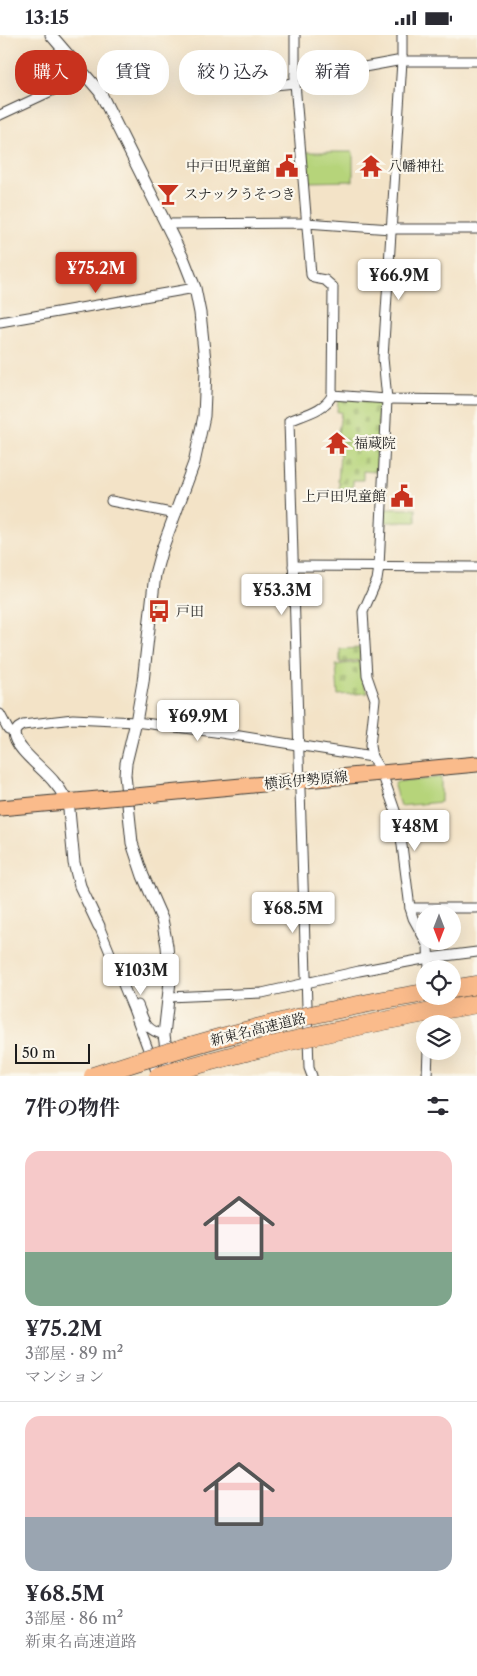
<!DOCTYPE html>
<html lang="ja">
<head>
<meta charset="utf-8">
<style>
	body { margin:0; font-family:"Libre Caslon Text","Noto Serif JP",serif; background:#f2f2f3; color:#2b2b33; height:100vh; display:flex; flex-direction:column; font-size:19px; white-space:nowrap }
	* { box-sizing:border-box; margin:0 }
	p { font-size:16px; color:#7c7c81 }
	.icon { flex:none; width:28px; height:28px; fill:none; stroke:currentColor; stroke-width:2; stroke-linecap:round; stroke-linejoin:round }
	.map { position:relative; height:1041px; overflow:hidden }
	.panel { display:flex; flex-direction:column; background:#fff; flex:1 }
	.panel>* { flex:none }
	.top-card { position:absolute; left:15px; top:15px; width:448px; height:45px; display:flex; gap:10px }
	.needle { width:32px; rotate:180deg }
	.buttons { position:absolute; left:416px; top:870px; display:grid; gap:10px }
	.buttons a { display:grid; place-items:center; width:45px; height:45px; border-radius:50%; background:#fff; box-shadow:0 5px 20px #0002; font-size:25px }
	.scale { position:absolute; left:15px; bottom:12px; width:75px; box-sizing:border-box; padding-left:5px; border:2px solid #1c1c1c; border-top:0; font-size:14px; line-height:18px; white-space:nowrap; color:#1c1c1c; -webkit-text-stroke:4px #fbf7ec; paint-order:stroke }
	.price { position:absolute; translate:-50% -42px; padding:0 11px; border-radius:5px; background:#fff; color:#222; font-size:16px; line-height:32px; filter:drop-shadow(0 1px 2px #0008) }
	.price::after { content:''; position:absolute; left:50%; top:30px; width:15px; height:11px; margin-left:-8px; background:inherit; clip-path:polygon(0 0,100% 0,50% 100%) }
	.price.selected { background:#c8321e; color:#fff }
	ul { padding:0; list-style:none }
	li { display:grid; align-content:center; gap:10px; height:265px; padding:0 25px }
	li+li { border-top:1px solid #e1e1e2 }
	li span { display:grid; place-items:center; height:155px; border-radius:15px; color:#555 }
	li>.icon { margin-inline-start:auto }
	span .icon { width:90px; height:90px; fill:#fffc; stroke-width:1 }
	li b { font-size:21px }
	h2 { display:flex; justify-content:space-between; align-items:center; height:60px; padding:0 25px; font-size:21px }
	.chip { padding:0 18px; border-radius:20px; background:#fff; box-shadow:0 5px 20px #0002; font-size:18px; line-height:45px }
	.chip.selected { background:#c8321e; color:#fff }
	.status { display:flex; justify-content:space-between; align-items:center; height:35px; padding:0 25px; background:#fff; direction:ltr }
	.status svg { height:14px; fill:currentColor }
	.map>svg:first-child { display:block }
</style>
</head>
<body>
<div class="status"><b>13:15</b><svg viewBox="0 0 49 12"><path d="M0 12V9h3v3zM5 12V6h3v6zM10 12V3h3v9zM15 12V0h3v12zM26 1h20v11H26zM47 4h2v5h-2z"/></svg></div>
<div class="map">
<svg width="477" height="1041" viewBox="0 0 477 1041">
	<defs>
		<pattern id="cemetery-stones" width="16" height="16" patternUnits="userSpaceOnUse" patternTransform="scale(1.25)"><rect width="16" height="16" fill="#b6d47a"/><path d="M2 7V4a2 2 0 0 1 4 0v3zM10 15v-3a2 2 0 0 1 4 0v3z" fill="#9cb569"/></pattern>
	</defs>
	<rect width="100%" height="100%" fill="#fbf7ec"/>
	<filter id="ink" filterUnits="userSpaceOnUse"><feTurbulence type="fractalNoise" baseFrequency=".02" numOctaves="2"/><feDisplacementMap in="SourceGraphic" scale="10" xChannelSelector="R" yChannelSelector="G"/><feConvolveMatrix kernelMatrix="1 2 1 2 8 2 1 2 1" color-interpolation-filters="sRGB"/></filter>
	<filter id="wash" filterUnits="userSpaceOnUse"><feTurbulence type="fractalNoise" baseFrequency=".0096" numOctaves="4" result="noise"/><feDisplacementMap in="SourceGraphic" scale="20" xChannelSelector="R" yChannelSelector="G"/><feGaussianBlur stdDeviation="1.12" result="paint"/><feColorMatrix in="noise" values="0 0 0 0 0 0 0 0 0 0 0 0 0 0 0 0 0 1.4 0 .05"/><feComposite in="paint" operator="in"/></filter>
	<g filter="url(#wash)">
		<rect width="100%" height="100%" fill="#f3e3c7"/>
		<g fill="url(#cemetery-stones)" stroke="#69784b">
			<path d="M338,363l41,3 -3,71 -13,-1v9h-10v8h-5v2l-9,-1 1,-6 -2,-1 2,-28 -5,-3c1,-13 5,-25 6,-39h-4z"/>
			<polygon points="360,613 360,625 340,628 340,614"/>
			<polygon points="360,627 361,643 368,658 338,660 336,630"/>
		</g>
		<g fill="#b6d47a" stroke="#69784b">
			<polygon points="303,117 353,117 353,146 306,147"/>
			<rect x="385" y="474" width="31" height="13"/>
			<polygon points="441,742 441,767 400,771 394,751 395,748"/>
		</g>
	</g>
	<g filter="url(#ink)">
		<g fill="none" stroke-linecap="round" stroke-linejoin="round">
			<defs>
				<g id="minor">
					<path d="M295,0v48l16,192 3,3 11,2 8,7 -1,108c-6,15 -29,20 -43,26l11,369 9,278 3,8"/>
					<polyline points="402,0 402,26 383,323 387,364 379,532 377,545 363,577 367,641 375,664 370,711 372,722 382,738 399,787 410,873 413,883 425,905"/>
					<polyline points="295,40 337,37 397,26 477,26"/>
					<polyline points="235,54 295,48"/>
					<polyline points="0,80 86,40"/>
					<polyline points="166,189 306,188 391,194 477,194"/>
					<polyline points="0,287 195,253"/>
					<polyline points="332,360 387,364 477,365"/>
					<polyline points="111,466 176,479"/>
					<polyline points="293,531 477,532"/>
					<polyline points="0,679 8,694"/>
					<polyline points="14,698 18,693 23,690 73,684 136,687 215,697 372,722"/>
					<polyline points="410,873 477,873"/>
					<polyline points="99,891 133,974 158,1041"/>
					<polyline points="425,906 428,911 429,934"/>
					<polyline points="168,962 262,958 359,936 429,923 477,917"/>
					<path d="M138,970c7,17 6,24 26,30"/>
					<polyline points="427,1041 428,1016"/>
				</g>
				<g id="tertiary">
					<polyline points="51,0 100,57 184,225 195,253 200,278 206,335 204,381 194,428 161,517 155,539 143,647 136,687 126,728 125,740 132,808 143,841 162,884 167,911 170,946 164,1000 170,1041"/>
					<path d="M14,698c1,16 30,36 40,49 7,8 13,18 15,28l5,53 6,23 19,40"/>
				</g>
				<g id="primary">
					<polyline points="135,761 477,729"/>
					<polyline points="0,773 120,762"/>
				</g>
				<polyline id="motorway" points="452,954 477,950"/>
			</defs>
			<use href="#minor" stroke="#3c3a36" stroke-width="11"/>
			<use href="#tertiary" stroke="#3c3a36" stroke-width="13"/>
			<use href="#primary" stroke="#3c3a36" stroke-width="17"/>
			<use href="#motorway" stroke="#3c3a36" stroke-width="19"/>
			<use href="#minor" stroke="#fff" stroke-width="9"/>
			<use href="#tertiary" stroke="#fff" stroke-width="11"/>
			<use href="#primary" stroke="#fabb8b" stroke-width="15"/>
			<use href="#motorway" stroke="#fabb8b" stroke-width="18"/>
			<defs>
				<polyline id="primary-bridge" points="120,762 135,761"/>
				<g id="motorway-bridge">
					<path d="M93,1041c108,-36 220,-65 332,-83"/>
					<path d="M158,1041c105,-31 211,-54 319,-72"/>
				</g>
			</defs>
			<use href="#primary-bridge" stroke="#3c3a36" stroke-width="17" stroke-linecap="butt"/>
			<use href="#motorway-bridge" stroke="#3c3a36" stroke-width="19" stroke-linecap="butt"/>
			<use href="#primary-bridge" stroke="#fabb8b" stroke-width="15"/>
			<use href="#motorway-bridge" stroke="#fabb8b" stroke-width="18"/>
		</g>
	</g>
	<defs>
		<symbol id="civic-bare" viewBox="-9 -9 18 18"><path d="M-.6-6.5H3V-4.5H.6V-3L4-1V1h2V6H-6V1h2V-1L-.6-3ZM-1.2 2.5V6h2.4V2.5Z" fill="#c8321e" stroke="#fbf7ec" stroke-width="2.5" paint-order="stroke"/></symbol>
		<symbol id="temple-bare" viewBox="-9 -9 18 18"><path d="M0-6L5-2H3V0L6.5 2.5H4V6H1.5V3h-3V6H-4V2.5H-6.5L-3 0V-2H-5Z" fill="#c8321e" stroke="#fbf7ec" stroke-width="2.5" paint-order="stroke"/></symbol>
		<symbol id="bar-bare" viewBox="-9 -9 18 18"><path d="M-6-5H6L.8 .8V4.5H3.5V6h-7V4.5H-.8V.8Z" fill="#c8321e" stroke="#fbf7ec" stroke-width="2.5" paint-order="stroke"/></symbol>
		<symbol id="bus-bare" viewBox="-9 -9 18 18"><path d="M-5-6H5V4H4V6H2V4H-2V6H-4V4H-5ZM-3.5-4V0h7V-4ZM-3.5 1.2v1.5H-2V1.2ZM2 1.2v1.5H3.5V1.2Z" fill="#c8321e" stroke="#fbf7ec" stroke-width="2.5" paint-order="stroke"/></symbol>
	</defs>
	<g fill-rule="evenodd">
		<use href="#civic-bare" x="271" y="115" width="32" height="32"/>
		<use href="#temple-bare" x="355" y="115" width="32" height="32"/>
		<use href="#bar-bare" x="152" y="143" width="32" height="32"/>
		<use href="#temple-bare" x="321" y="392" width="32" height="32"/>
		<use href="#civic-bare" x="386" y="445" width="32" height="32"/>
		<use href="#bus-bare" x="143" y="560" width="32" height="32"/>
	</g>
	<g text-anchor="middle" stroke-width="4.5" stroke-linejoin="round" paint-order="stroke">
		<g font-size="14" fill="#1c1c1c" stroke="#fbf7ec" text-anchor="start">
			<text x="270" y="136" text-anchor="end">中戸田児童館</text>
			<text x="388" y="136">八幡神社</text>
			<text x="184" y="164">スナックうそつき</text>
			<text x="354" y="413">福蔵院</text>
			<text x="386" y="466" text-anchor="end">上戸田児童館</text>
			<text x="176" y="581">戸田</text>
		</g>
		<g font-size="14" fill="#1c1c1c" stroke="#fbf7ec">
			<text transform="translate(306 745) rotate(-5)" y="5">横浜伊勢原線</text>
			<text transform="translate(258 994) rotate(-14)" y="5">新東名高速道路</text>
		</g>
	</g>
</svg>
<div class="buttons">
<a><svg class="needle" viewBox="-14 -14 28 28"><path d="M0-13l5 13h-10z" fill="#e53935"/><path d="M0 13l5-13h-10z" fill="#7c7c81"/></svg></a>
<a><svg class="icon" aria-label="locate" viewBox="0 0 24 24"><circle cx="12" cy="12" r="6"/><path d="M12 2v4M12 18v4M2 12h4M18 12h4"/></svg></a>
<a><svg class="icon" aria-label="layers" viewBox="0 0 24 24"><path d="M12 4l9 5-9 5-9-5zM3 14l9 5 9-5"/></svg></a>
</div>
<div class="scale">50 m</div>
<b class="price selected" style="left:96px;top:259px">¥75.2M</b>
<b class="price" style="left:399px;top:266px">¥66.9M</b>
<b class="price" style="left:282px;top:581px">¥53.3M</b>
<b class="price" style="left:198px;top:707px">¥69.9M</b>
<b class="price" style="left:415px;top:817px">¥48M</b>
<b class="price" style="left:293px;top:899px">¥68.5M</b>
<b class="price" style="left:141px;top:961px">¥103M</b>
<div class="top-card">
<a class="chip selected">購入</a>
<a class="chip">賃貸</a>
<a class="chip">絞り込み</a>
<a class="chip">新着</a>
</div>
</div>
<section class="panel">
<h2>7件の物件<svg class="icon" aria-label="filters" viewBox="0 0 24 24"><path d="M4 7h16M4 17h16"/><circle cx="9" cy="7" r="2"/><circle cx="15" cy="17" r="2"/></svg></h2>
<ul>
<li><span style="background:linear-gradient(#f6c9c9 65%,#7fa58c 0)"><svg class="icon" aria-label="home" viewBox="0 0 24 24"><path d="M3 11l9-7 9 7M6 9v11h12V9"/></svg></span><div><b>¥75.2M</b><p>3部屋 · 89 m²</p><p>マンション</p></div></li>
<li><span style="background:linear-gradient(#f6c9c9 65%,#9aa5b1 0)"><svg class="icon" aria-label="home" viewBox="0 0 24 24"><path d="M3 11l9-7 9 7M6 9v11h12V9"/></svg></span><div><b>¥68.5M</b><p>3部屋 · 86 m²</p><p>新東名高速道路</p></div></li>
</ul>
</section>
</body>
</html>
